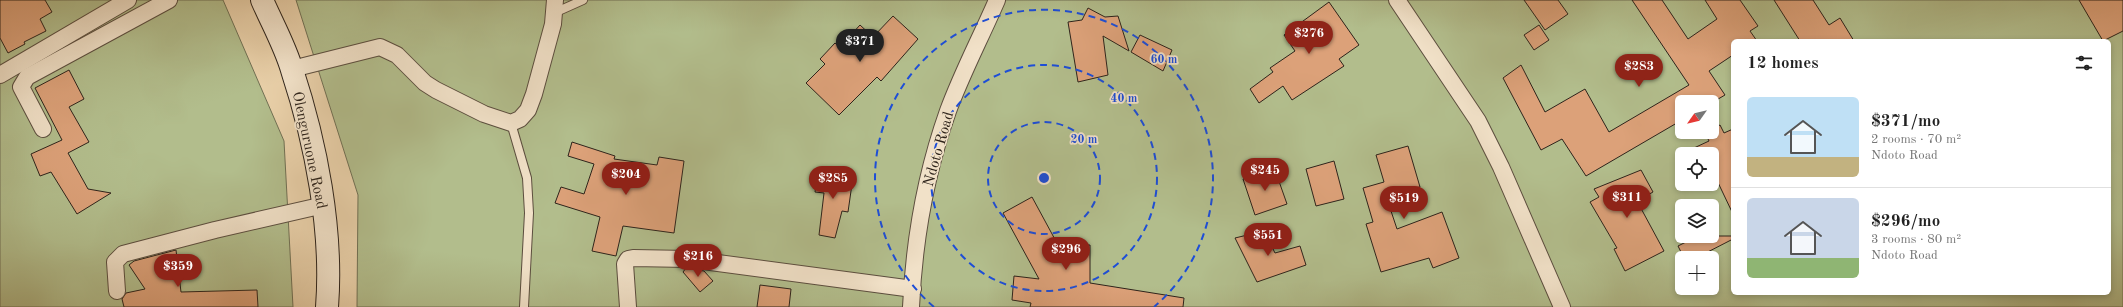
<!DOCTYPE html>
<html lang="en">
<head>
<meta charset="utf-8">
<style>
	body { margin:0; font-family:"Old Standard TT",serif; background:#f6f6f6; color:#222; height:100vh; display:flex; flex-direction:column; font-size:15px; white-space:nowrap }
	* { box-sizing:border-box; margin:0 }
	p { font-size:13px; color:#767676 }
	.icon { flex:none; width:22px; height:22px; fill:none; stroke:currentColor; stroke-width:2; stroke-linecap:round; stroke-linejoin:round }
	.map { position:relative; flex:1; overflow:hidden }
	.details { position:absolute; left:1731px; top:39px; width:380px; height:256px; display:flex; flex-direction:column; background:#fff; border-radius:6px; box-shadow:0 2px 6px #0003 }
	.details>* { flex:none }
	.needle { width:26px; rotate:236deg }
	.fabs { position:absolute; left:1675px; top:95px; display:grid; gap:8px }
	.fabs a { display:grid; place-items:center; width:44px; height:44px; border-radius:6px; background:#fff; box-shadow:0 2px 6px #0003; font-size:20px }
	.price { position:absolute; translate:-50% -34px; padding:0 9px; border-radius:14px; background:#8f2418; color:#fff; font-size:13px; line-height:26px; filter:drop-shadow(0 1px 2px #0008) }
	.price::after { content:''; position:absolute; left:50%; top:24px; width:12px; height:9px; margin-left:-6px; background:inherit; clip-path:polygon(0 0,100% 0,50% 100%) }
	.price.selected { background:#222; color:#fff }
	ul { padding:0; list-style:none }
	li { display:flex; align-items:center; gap:12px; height:100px; padding:0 16px }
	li+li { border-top:1px solid #e0e0e0 }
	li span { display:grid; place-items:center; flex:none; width:112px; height:80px; border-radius:6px; color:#555 }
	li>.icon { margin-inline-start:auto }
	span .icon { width:48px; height:48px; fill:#fffc; stroke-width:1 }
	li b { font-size:17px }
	h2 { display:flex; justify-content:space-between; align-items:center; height:48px; padding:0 16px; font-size:17px }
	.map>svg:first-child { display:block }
</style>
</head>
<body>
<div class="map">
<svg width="2123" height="307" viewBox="0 0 2123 307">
	<rect width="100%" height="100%" fill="#ead1aa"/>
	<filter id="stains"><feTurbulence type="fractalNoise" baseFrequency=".005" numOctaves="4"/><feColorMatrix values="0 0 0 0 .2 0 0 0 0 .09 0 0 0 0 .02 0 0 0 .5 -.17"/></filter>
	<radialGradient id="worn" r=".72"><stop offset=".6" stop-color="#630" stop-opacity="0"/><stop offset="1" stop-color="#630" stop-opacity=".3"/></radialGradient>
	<g fill="#b2bd8c" stroke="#707054" fill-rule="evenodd">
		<polygon points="0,0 223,0 284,141 293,307 0,307"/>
		<path d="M296,0h1827v307h-1766l1,-112zM1733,41h376v252h-376zM1682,102h30v30h-30zM1682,154h30v30h-30zM1682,206h30v30h-30zM1682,258h30v30h-30z"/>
	</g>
	<g fill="#dca179" stroke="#2d231b">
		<polygon points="0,0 45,0 52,12 40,19 46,31 24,42 25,44 8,53 0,38"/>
		<polygon points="1524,0 1558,0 1568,14 1545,30"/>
		<polygon points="1632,0 1662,0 1688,39 1717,19 1705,0 1740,0 1758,26 1750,31 1757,41 1733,41 1733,55 1709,71 1725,95 1713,102 1682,102 1682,120 1586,176 1562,139 1541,150 1503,78 1521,65 1545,112 1585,89 1609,132 1689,85"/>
		<polygon points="1774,0 1813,0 1829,25 1840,18 1854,41 1800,41"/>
		<polygon points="2079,0 2123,0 2123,31 2103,41"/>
		<polygon points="1329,2 1359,45 1339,59 1344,66 1292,100 1283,86 1259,103 1250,89 1273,72 1270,68 1295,51 1284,35"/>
		<polygon points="1088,8 1105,17 1118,16 1129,51 1103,36 1108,75 1078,82 1068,22 1082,20"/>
		<polygon points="893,16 918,39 881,81 877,77 839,115 806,83 825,64 820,59 835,43 840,47 860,25 873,37"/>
		<polygon points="1539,25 1549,40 1534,50 1524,35"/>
		<polygon points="1140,35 1172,50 1163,71 1131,52"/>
		<polygon points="69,70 84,99 69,107 89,142 68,153 88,189 111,193 77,214 51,172 40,176 31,154 62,140 35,88"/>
		<polygon points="1720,125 1724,133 1733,129 1733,214 1712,170 1712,154 1681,154 1709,141 1705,133 1712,132 1712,129"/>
		<polygon points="572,142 615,156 614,159 657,165 659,157 684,161 674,233 623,226 616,256 592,251 600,217 555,203 561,187 584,194 594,164 568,156"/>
		<polygon points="1408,146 1420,187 1386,196 1397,229 1442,212 1459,258 1433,268 1429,258 1381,272 1366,224 1373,222 1363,188 1384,182 1376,155"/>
		<polygon points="1334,161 1344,199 1316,206 1306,169"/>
		<polygon points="1275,170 1287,204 1255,215 1243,179"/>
		<polygon points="1641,170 1653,192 1637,201 1664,251 1625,271 1614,249 1617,248 1590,202 1599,197 1594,189"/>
		<polygon points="818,171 853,177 848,212 842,211 835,238 819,235 824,193 815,192"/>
		<polygon points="1032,197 1058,245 1090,245 1090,283 1184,298 1183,307 1030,307 1031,303 1012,300 1014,276 1039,279 1003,213"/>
		<polygon points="1264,231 1275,253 1300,246 1306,265 1257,282 1235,238"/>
		<polygon points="1698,236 1733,236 1733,239 1696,258 1684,258 1678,246"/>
		<polygon points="176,250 181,292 257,290 258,307 124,307 122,299 126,293 145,289 129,265 134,261"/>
		<polygon points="686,268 704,271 713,281 700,292 683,272"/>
		<polygon points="760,285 791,289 789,307 757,307"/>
	</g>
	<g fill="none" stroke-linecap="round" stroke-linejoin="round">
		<defs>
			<g id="lane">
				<polyline points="554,13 583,0"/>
				<polyline points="511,123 527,178 529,213 524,307"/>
			</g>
			<g id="street">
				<polyline points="1397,0 1478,121 1501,167 1562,307"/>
				<polyline points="292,69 380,47 397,55 425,83 436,90 484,114 511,123 520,119 528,110 534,94 553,24 555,0"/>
				<polyline points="0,75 128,0"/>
				<polyline points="43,129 21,87 27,77 169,0"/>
				<polyline points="117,291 115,262 123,254 215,230 324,205"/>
				<polyline points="628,307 625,264 628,259 633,258 688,259 913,289"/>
				<path d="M911,307c3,-66 15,-134 37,-196 14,-38 33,-74 49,-111"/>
			</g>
			<path id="secondary" d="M262,0c10,23 23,46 30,70 24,73 41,160 35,237"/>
		</defs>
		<use href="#lane" stroke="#5c4e3f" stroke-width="10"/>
		<use href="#street" stroke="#5c4e3f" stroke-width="18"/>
		<use href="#secondary" stroke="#2d231b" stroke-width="24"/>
		<use href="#lane" stroke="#f1e1c8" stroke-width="8"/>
		<use href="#street" stroke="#f1e1c8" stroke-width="16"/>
		<use href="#secondary" stroke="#f1e1c8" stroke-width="22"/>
	</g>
	<g fill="none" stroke="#1d4ed8" stroke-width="2" stroke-dasharray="7 5">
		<circle cx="1044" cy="178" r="56"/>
		<circle cx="1044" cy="178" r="113"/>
		<path d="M934 307A169 169 0 1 1 1154 307"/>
	</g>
	<g text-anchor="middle" stroke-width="3.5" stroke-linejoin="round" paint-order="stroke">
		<g font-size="15" fill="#2d231b" stroke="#f1e1c8">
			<text transform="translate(938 149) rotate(-74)" y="5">Ndoto Road</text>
			<text transform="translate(310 150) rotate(78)" y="5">Olenguruone Road</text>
		</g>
	</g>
	<circle cx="1044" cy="178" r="6" fill="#1d4ed8" stroke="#f1e1c8" stroke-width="2"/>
	<g font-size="12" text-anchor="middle" font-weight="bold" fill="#1d4ed8" stroke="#f1e1c8" stroke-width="3.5" stroke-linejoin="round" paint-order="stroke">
		<text x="1164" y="63">60 m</text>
		<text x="1124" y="102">40 m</text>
		<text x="1084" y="143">20 m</text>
	</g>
	<rect width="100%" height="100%" filter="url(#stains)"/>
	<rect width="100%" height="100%" fill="url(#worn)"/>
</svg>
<div class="fabs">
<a><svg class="needle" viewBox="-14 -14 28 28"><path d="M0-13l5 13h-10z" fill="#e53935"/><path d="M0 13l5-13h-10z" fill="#767676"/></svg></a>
<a><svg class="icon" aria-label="locate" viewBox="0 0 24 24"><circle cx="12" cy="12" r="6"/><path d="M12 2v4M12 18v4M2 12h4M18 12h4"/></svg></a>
<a><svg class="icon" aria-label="layers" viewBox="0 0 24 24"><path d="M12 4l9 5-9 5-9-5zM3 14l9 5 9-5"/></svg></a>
<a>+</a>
</div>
<b class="price" style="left:1309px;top:55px">$276</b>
<b class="price selected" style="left:860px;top:63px">$371</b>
<b class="price" style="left:1639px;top:88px">$283</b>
<b class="price" style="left:1265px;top:192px">$245</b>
<b class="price" style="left:626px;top:196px">$204</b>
<b class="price" style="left:833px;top:200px">$285</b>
<b class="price" style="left:1627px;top:219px">$311</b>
<b class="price" style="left:1404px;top:220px">$519</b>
<b class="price" style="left:1268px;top:257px">$551</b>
<b class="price" style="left:1066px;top:271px">$296</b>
<b class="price" style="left:698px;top:278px">$216</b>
<b class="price" style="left:178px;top:288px">$359</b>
<section class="details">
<h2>12 homes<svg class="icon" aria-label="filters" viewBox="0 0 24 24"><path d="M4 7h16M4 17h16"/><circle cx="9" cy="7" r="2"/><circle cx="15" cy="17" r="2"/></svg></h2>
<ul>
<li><span style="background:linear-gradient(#bfe0f5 75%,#c2b280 0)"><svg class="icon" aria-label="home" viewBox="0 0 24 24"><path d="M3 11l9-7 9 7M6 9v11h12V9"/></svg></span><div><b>$371/mo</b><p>2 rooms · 70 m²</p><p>Ndoto Road</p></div></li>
<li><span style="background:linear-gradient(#c9d6e8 75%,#8fb573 0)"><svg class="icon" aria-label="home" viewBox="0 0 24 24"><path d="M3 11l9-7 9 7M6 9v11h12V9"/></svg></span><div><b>$296/mo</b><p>3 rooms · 80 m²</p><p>Ndoto Road</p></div></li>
</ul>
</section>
</div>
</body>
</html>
